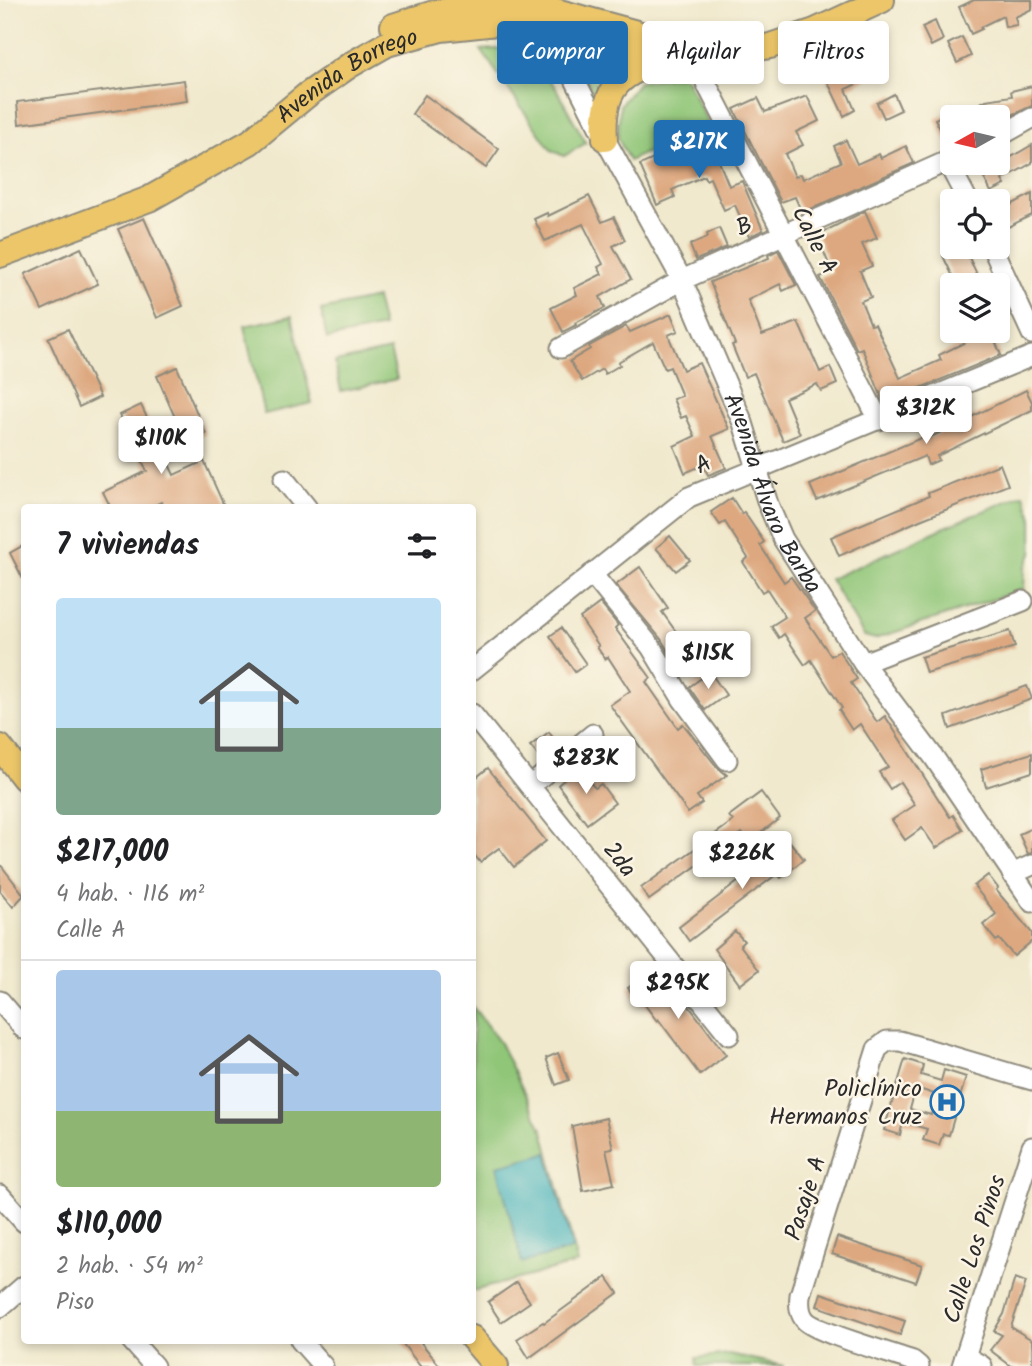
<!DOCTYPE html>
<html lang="es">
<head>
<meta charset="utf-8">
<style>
	body { margin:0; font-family:Kalam,sans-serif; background:#f6f6f6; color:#202124; height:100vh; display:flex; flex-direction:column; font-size:26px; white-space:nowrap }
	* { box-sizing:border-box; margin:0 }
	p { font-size:23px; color:#757577 }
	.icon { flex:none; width:38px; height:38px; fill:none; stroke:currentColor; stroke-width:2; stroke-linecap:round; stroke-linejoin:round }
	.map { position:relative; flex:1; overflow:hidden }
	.drawer { position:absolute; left:21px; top:504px; width:455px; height:840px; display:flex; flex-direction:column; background:#fff; border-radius:7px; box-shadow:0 4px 10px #0003 }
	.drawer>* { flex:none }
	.guide { position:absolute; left:497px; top:21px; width:429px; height:63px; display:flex; gap:14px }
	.needle { width:46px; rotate:262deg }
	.fabs { position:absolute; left:940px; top:105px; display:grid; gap:14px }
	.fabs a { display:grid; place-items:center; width:70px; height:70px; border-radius:7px; background:#fff; box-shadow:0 4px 10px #0003; font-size:35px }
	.price { position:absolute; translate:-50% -60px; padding:0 16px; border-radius:7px; background:#fff; color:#222; font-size:23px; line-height:46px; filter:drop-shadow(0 2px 4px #0008) }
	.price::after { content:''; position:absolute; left:50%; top:42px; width:21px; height:16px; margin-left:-10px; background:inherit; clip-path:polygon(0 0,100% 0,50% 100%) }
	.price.selected { background:#1f6fb2; color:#fff }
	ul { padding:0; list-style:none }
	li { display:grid; align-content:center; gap:14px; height:371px; padding:0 35px }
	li+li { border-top:2px solid #e0e0e0 }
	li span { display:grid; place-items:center; height:217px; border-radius:7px; color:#555 }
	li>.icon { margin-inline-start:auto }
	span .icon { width:126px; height:126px; fill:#fffc; stroke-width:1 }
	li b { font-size:30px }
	h2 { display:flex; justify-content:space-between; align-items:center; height:84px; padding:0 35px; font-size:30px }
	.chip { padding:0 24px; border-radius:7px; background:#fff; box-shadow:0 4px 10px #0003; font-size:24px; line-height:63px }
	.chip.selected { background:#1f6fb2; color:#fff }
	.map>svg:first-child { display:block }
</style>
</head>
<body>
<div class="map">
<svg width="1032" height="1366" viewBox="0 0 1032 1366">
	<rect width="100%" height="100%" fill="#fcf5e5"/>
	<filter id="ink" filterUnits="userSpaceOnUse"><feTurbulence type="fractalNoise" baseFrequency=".0143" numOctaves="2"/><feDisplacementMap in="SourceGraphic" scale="14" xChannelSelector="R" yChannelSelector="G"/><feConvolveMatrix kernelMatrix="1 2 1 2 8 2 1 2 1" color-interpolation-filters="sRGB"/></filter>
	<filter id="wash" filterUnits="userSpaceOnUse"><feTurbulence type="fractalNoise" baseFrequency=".00686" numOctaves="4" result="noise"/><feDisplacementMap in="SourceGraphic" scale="28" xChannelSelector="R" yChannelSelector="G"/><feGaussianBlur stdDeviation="1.57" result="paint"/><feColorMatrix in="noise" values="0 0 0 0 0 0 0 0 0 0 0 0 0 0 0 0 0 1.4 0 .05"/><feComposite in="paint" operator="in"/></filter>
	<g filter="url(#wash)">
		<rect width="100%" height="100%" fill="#f0e9cd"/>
		<g fill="#90c678" stroke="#5e7852" stroke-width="2">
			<polygon points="513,48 541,67 557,90 586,143 564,156 551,150 481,50"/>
			<polygon points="572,48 630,62 598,104"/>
			<polygon points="674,77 685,77 708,123 629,161 618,138 620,105 639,82"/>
			<polygon points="376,298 383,327 327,339 321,310"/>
			<polygon points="292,316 312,403 264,414 244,326"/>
			<polygon points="390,350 397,379 341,391 335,362"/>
			<polygon points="1024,494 1032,517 1032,553 1025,568 1024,589 875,639 864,636 830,579 943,528"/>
			<polygon points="473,1007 500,1043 543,1131 578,1263 473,1291"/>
			<polygon points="729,1354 784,1366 697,1366 696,1358"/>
		</g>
		<polygon fill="#40b0ba" stroke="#366e72" stroke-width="2" points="547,1153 573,1249 522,1263 497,1166"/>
		<g id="blocks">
			<g fill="#dda880" fill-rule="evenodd">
				<polygon points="974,0 1032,0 1032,9 1015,17 1017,25 1005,27 1003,16 980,27 982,29 971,34 959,7"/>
				<polygon points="935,21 943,40 931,46 922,27"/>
				<polygon points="962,37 971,56 957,63 948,44"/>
				<polygon points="878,47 888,69 846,89 855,110 844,116 826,78 845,69 843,64"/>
				<polygon points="184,80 187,101 19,124 17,102"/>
				<polygon points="1032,86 1032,106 1012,115 956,117 986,100 1012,96 1011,91"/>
				<polygon points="894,94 901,110 884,118 877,103"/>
				<polygon points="425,95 499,149 486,168 412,114"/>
				<polygon points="807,96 819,121 796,132 803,145 785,154 795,177 801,174 803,179 841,162 834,146 846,140 857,164 879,154 881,158 906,146 914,163 802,213 795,197 781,202 734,109 758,98 765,112"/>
				<polygon points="945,114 949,121 952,120 952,147 949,147 935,119"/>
				<polygon points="709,137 729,186 742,181 763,230 749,237 735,205 724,210 710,178 706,180 704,176 672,190 675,197 657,205 640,165 658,157 659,160"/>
				<polygon points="1032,145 1032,163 1002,180 1005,185 991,192 980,170 993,163 1001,163"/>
				<polygon points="1032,194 1032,215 1006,228 999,211"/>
				<polygon points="589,196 602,222 614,217 625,240 613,246 631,279 600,297 605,308 575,323 576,325 563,332 551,308 577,295 574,288 602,274 598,267 603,264 583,224 545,241 534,219 547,213 548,216"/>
				<polygon points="865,211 877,238 862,244 872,266 860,271 871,297 861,301 871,325 875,324 900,378 941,360 939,355 976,337 974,331 991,331 1001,355 884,403 862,348 857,350 820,277 832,272 817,235"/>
				<polygon points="144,218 183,306 157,318 118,229"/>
				<polygon points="719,228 727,247 696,260 690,245 708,237 707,234"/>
				<polygon points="964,247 982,285 957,285 943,256"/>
				<polygon points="81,248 98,284 42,310 25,274"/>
				<polygon points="778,250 796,285 783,291 780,284 748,300 762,335 798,322 820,372 830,367 837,384 821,391 817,384 785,398 800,434 783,441 754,373 745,377 732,345 735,344 710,282 769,258 768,255"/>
				<polygon points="671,314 678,331 668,335 683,370 699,363 729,429 712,436 726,468 708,475 703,465 685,473 674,446 695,436 686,416 681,418 673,399 682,396 670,367 665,369 653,342 618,362 620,365 605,374 602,369 582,381 570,361 590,349 589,346 626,326 630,332"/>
				<polygon points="68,329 100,397 79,407 48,338"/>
				<polygon points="177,367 206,434 186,443 157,376"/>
				<polygon points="1026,390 1032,402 1032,410 937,456 939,460 928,465 925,456 817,501 810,485 928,435 929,438"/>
				<polygon points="141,405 174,475 204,461 225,508 164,508 161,502 149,508 111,508 103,492 147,471 120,415"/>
				<polygon points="1000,464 1008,485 920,520 839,556 831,537 929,496 928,493"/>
				<polygon points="732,498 742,514 744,512 764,542 760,545 784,582 791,577 815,611 805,618 831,656 839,651 857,679 851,683 877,722 885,716 950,817 953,815 963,830 936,848 922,828 905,840 892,820 915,805 900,782 890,789 879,772 888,767 860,724 852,730 839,710 842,708 811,660 805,665 784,634 779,638 771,626 785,617 783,614 767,589 762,592 743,562 748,558 725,522 720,525 711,512"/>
				<polygon points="670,536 690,560 676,571 656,548"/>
				<polygon points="24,545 24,581 10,553"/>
				<polygon points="640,567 668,608 662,612 689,650 674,661 661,639 616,585"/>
				<polygon points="600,603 618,625 615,628 651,678 646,682 678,728 683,724 717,767 727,775 697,796 702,803 688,813 610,705 630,691 608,657 605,659 597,647 599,646 580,618"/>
				<polygon points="561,628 586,664 575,672 550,636"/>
				<polygon points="1010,631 1015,647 926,673 921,657"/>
				<polygon points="710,672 726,695 705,710 689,687"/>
				<polygon points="1027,686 1032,699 950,729 946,716"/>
				<polygon points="549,732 558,745 540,758 530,746"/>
				<polygon points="1032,753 1032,772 986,787 981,769"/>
				<polygon points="488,768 546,841 514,867 499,848 480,862 472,852 472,781"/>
				<polygon points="577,768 595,788 601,784 615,803 587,824 558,785"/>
				<polygon points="761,792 780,818 749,842 742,833 649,900 641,888 733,821 729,816"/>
				<polygon points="1032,828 1032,853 1028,854 1019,834"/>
				<polygon points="790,842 804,859 781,878 777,874 689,941 679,927 752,871 755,874"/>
				<polygon points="0,864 24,895 13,907 0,891"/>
				<polygon points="988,875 998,888 996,890 1032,933 1032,941 1014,956 999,939 996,941 983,925 996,914 974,886"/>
				<polygon points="735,931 744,941 740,945 759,970 740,985 714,949"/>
				<polygon points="655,968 669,987 673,985 726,1055 700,1075 658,1019 657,1021 639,997 636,999 628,988"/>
				<polygon points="558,1053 569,1080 556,1085 546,1058"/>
				<path d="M905,1059l18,6 -2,10 20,6 3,-11 22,7 -17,58 -6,-1 -4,11 -16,-5 4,-11 -24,-7 -3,13 -16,-5zM916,1088l21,7 -6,20 -21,-6z"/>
				<polygon points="606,1118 613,1148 606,1149 614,1184 583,1191 572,1126"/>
				<polygon points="837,1237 922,1265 916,1282 832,1254"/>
				<polygon points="607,1277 618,1293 529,1358 517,1339 543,1322 544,1323"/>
				<polygon points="1015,1278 1026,1282 1011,1327 1032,1340 1032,1366 1011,1366 990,1350 1002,1335 994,1331 1004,1314"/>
				<polygon points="517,1282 530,1302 501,1322 488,1302"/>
				<polygon points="821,1293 905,1321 900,1335 817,1306"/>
				<polygon points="400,1340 419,1340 440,1366 420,1366"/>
			</g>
		</g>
	</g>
	<g filter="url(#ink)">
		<use href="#blocks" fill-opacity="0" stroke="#8e8a7c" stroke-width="2"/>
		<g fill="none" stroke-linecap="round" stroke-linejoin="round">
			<defs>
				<g id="minor">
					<path id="s1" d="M555,32l8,24 42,83 77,141 61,143 25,81 15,35 80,124 70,93 99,146"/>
					<polyline points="706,83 879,420"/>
					<polyline points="998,137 1032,118"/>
					<polyline points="947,161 968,201"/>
					<polyline points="992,247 1032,334"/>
					<polyline points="561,348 682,280 952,159"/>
					<polyline points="284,479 307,508"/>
					<polyline points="592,574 651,647 683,700 727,760"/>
					<polyline points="863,663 1023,601"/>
					<polyline points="472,670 689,497 1032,356"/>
					<polyline points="472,714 729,1035"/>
					<polyline points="530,786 593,734"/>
					<polyline points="1012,874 1032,865"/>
					<polyline points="0,1001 24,1029"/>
					<polyline points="0,1195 24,1222"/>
					<polyline points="0,1307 24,1286"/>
					<polyline points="131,1340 154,1366"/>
					<polyline points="300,1340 323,1366"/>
					<polyline points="965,1356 982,1366"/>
					<path d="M919,1366l-6,-5c-22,-8 -95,-28 -107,-40 -7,-7 -7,-16 -6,-26l77,-246 10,-8h13l132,39"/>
					<polyline points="962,1366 1032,1147"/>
				</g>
				<g id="major">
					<polyline points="393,26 437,12 497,6 556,11 648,36 683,39"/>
					<path d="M605,139c-4,-53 16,-67 65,-81"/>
					<path id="s2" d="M0,255l149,-56 101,-57 57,-47 43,-30 37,-21 54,-15 56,-6 41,5 106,25 69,3 57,-10 45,-15 67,-31"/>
					<polyline points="0,747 24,778"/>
					<polyline points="472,1338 496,1366"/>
				</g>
			</defs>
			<use href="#minor" stroke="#8e8a7c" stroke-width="23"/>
			<use href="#major" stroke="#8e8a7c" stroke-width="28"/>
			<use href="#minor" stroke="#fff" stroke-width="19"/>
			<use href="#major" stroke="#ecc669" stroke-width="24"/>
		</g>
	</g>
	<defs>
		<symbol id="hospital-ring" viewBox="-11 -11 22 22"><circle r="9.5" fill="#fcf5e5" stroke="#1f6fb2" stroke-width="1.5"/><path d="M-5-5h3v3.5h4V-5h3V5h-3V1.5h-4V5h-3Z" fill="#1f6fb2"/></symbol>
	</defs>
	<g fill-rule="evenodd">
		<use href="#hospital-ring" x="928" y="1083" width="38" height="38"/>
	</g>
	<g text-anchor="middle" stroke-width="5" stroke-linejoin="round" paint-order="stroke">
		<g font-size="24" fill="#2b2b2b" stroke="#fcf5e5">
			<text dy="8" stroke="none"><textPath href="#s2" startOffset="394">Avenida Borrego</textPath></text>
			<text transform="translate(744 226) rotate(-23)" y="8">B</text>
			<text transform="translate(815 240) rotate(63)" y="8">Calle A</text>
			<text transform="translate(703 464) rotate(-24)" y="8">A</text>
			<text dy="8" stroke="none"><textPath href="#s1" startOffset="511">Avenida Álvaro Barba</textPath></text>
			<text transform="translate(620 859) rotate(52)" y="8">2da</text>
			<text transform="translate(805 1198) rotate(-72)" y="8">Pasaje A</text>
			<text transform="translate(974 1249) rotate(-72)" y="8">Calle Los Pinos</text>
		</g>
		<g font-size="24" fill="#2b2b2b" stroke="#fcf5e5" text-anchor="end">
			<text x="922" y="1096">Policlínico<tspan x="922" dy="28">Hermanos Cruz</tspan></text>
		</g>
	</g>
</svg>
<div class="fabs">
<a><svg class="needle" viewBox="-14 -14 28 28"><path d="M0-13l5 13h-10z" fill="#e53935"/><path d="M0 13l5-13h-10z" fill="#757577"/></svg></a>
<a><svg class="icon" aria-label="locate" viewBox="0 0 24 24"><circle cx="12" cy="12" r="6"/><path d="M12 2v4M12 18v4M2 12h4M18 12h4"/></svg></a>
<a><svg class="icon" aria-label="layers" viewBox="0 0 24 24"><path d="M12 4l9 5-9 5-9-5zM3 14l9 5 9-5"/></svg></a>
</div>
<b class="price selected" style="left:699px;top:180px">$217K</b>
<b class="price" style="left:926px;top:446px">$312K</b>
<b class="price" style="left:161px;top:476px">$110K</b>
<b class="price" style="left:708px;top:691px">$115K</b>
<b class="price" style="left:586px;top:796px">$283K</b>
<b class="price" style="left:742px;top:891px">$226K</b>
<b class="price" style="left:678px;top:1021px">$295K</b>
<div class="guide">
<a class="chip selected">Comprar</a>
<a class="chip">Alquilar</a>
<a class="chip">Filtros</a>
</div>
<section class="drawer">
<h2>7 viviendas<svg class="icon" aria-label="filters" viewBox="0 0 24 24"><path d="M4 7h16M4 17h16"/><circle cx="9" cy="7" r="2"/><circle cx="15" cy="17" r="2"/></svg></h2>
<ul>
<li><span style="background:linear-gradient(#bfe0f5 60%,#7fa58c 0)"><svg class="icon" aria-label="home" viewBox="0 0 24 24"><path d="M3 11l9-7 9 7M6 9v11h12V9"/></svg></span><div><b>$217,000</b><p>4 hab. · 116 m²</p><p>Calle A</p></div></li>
<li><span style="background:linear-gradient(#a9c7e8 65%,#8fb573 0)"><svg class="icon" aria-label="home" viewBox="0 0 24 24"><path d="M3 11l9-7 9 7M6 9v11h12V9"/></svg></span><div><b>$110,000</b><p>2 hab. · 54 m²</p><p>Piso</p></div></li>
</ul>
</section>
</div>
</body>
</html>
